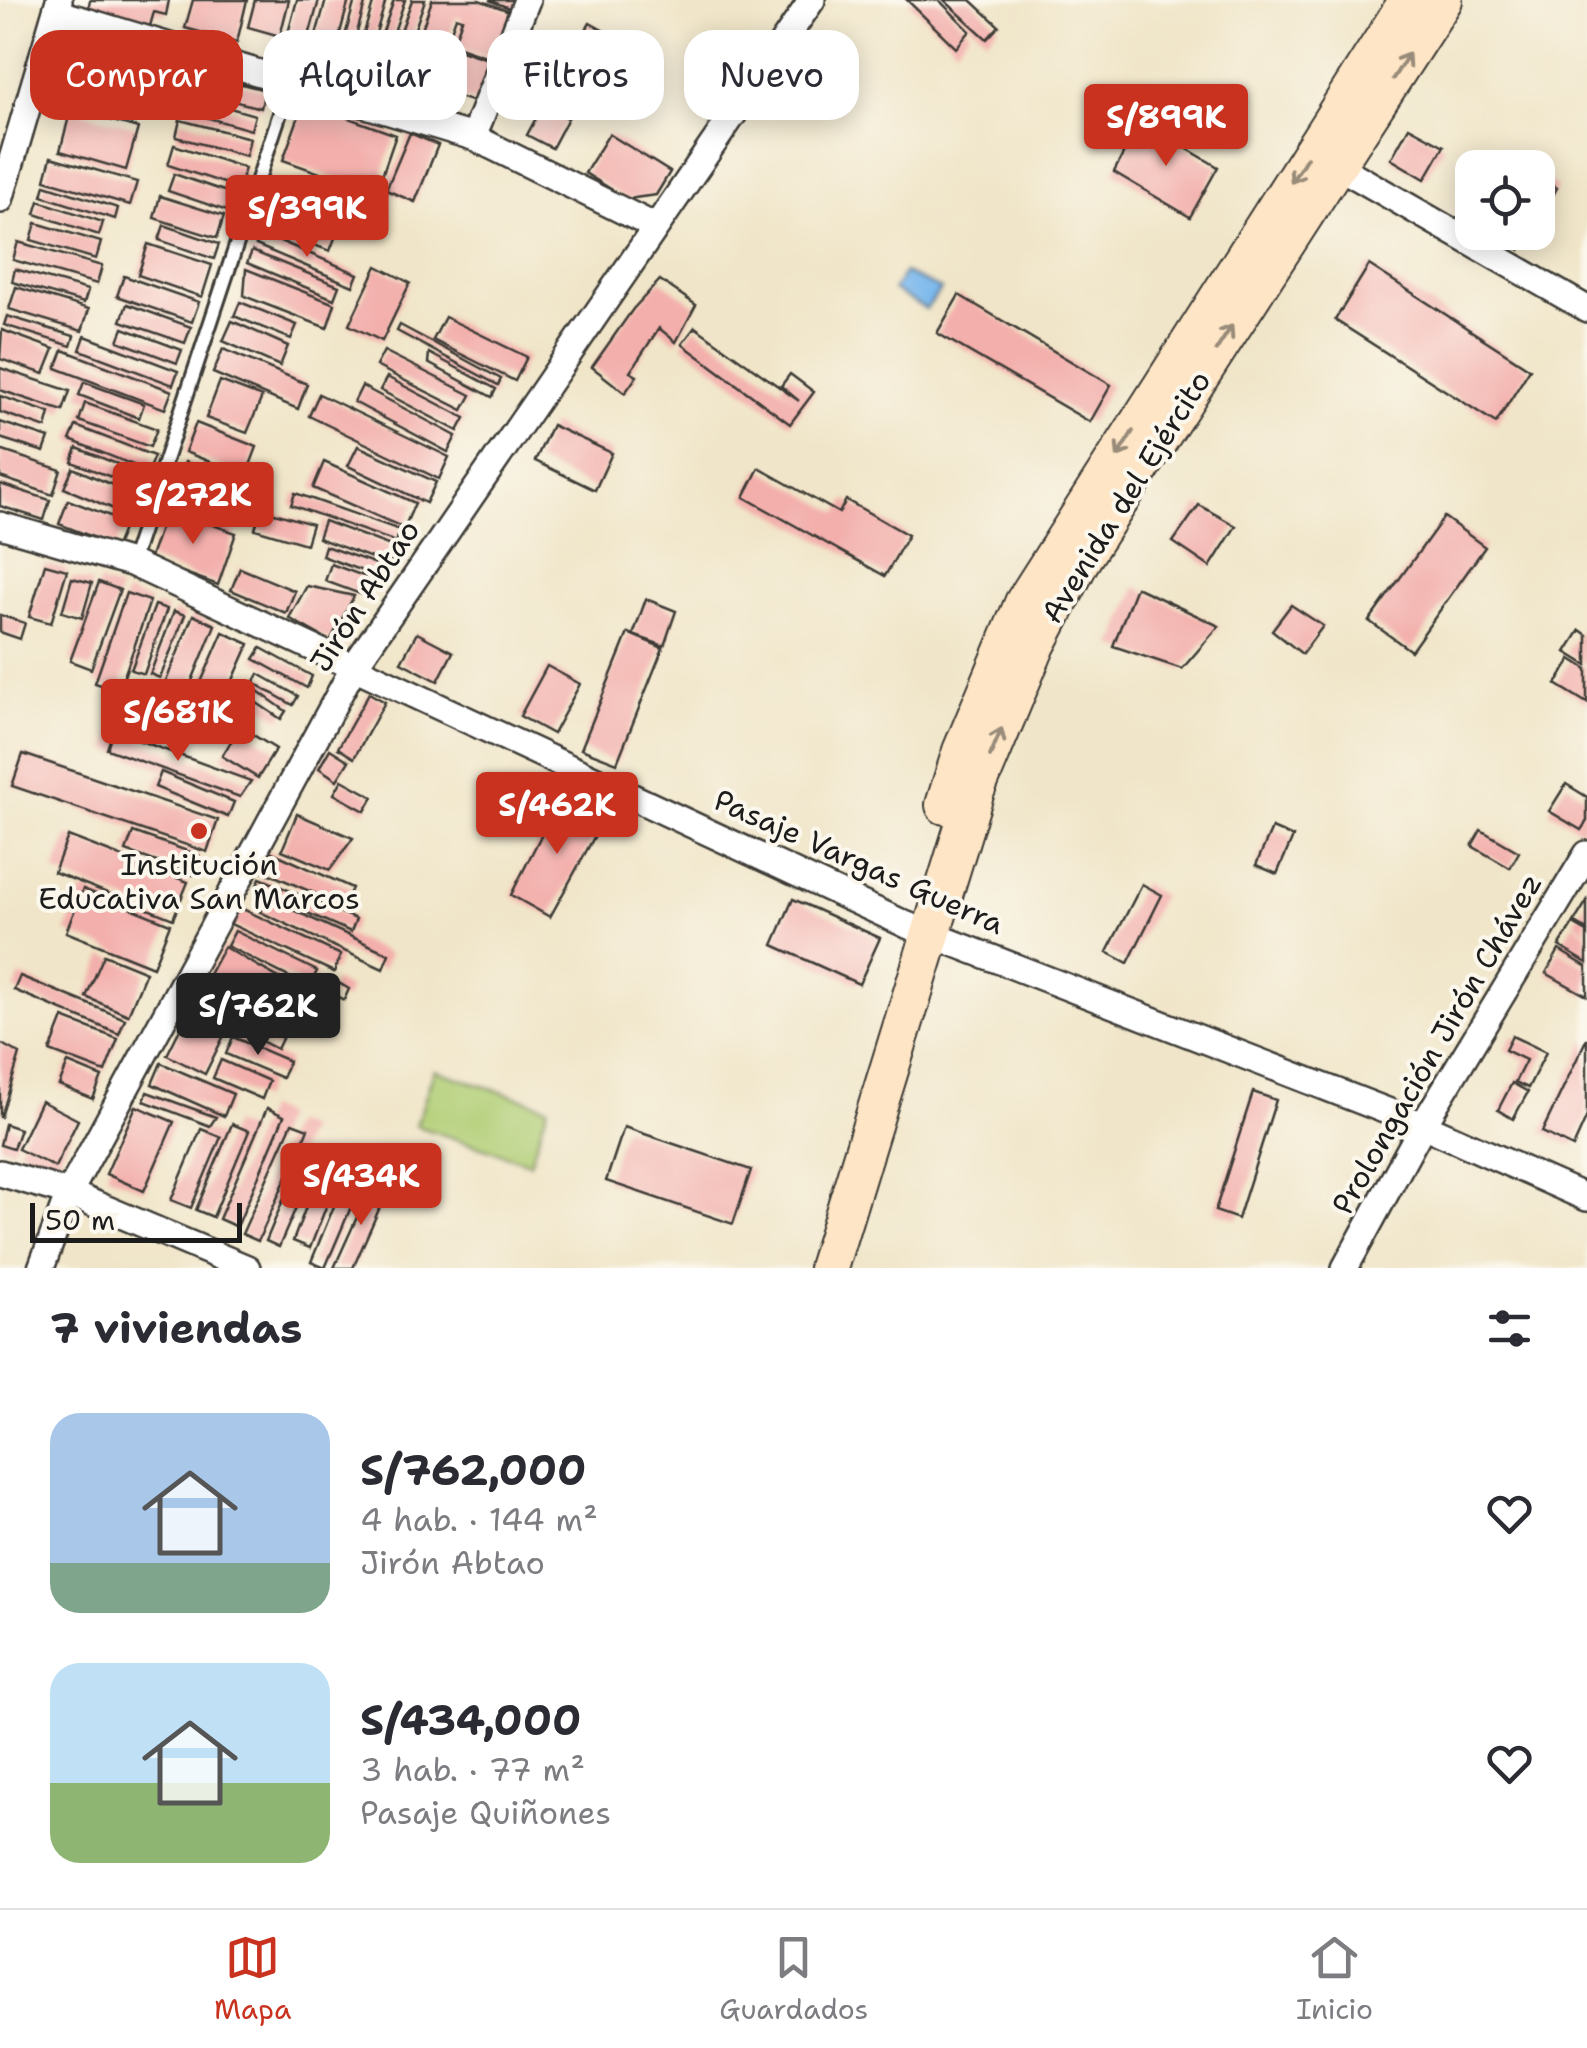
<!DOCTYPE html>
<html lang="es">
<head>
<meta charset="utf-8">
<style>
	body { margin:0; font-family:"Shantell Sans",sans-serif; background:#f7f7f7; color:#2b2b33; height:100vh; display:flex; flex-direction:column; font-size:38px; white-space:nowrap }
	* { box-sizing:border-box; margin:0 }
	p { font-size:32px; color:#7c7c81 }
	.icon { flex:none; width:55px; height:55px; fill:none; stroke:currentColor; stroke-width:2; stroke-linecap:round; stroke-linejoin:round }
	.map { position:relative; height:1268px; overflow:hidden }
	.details { display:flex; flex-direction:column; background:#fff; flex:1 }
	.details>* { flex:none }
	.hud { position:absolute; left:30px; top:30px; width:1000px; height:90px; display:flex; gap:20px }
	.tools { position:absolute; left:1455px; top:150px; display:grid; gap:20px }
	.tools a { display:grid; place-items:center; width:100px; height:100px; border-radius:20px; background:#fff; box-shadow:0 5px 25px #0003; font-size:50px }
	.scale { position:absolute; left:30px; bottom:25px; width:212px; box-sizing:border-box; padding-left:10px; border:5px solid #1c1c1c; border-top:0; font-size:28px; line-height:35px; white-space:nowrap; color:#1c1c1c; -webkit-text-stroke:8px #fbf7ec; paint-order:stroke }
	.price { position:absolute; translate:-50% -85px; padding:0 22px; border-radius:10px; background:#c8321e; color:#fff; font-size:32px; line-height:65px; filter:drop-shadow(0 2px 5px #0008) }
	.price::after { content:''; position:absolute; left:50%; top:60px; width:30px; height:22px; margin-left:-15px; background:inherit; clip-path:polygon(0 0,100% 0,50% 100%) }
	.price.current { background:#222; color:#fff }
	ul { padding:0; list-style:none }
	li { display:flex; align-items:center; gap:30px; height:250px; padding:0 50px }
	li span { display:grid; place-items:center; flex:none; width:280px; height:200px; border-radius:30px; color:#555 }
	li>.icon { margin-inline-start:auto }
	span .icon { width:120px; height:120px; fill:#fffc; stroke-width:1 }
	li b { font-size:42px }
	h2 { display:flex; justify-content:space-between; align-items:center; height:120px; padding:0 50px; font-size:42px }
	.chip { padding:0 35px; border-radius:30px; background:#fff; box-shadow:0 5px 25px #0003; font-size:35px; line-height:90px }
	.chip.current { background:#c8321e; color:#fff }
	.tabs { display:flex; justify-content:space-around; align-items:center; height:140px; border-top:2px solid #e1e1e2; background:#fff; font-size:28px; color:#7c7c81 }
	.tabs a { display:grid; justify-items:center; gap:5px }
	.tabs .current { color:#c8321e }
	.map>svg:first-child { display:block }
</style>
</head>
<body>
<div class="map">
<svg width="1587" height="1268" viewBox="0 0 1587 1268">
	<rect width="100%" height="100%" fill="#fbf7ec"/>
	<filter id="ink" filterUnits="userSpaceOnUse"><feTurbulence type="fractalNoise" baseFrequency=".01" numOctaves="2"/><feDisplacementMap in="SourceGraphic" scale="20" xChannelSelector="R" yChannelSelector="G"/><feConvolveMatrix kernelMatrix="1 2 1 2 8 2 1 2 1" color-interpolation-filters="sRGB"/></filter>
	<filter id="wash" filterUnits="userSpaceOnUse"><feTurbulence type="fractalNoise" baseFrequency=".0048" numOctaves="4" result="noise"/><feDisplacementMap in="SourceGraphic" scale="40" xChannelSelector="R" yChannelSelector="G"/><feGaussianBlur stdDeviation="2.25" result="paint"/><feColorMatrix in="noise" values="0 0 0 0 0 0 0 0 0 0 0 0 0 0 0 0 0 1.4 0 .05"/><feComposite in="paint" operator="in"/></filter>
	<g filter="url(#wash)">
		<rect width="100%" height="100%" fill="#f0e5c8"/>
		<polygon fill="#b0ce75" stroke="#667548" stroke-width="2.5" points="434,1070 548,1107 530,1163 416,1126"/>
		<polygon fill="#79b8ed" stroke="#4a6a84" stroke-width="2.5" points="904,273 941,289 926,309 893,290"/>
		<g id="blocks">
			<g fill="#f3afac">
				<polygon points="90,0 169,0 166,15 154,12 150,26 88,11"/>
				<polygon points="193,0 247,0 237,42 185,28"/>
				<polygon points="255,0 289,0 280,36 248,27"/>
				<polygon points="297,0 319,0 304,54 284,48"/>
				<polygon points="326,0 349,0 332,62 310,56"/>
				<polygon points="355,0 366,0 347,68 337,65"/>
				<polygon points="374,0 386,0 363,76 352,73"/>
				<polygon points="394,0 405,0 383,64 373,60"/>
				<polygon points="412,0 425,0 394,89 382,84"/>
				<polygon points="432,0 479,0 518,14 500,61 453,45 462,19 456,17 427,99 401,90"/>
				<polygon points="489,0 524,0 519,12"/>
				<polygon points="907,0 939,0 970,31 956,48"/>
				<polygon points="944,0 971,0 999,26 987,39"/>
				<polygon points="590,23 615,37 600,63 575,48"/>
				<polygon points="84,38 128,50 119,82 103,78 98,97 70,90"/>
				<polygon points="451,47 497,62 483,105 437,90"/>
				<polygon points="133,60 188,74 183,94 128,81"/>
				<polygon points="199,73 265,90 261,108 194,91"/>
				<polygon points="191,97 255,115 251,130 187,112"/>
				<polygon points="304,102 396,135 376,193 283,160"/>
				<polygon points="543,105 568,118 552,148 527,135"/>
				<polygon points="71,109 138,128 126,170 60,151"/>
				<polygon points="180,120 250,138 246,156 176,137"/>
				<polygon points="1140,121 1218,167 1190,217 1114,172"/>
				<polygon points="1409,127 1444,146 1425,179 1391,159"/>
				<polygon points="410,133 438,145 415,202 386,190"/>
				<polygon points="609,134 670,172 656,195 627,199 585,173"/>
				<polygon points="174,145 245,168 239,188 168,165"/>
				<polygon points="51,157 137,182 130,205 45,180"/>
				<polygon points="174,174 233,194 227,211 168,191"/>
				<polygon points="1538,176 1557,188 1538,221"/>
				<polygon points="45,185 118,208 115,219 42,196"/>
				<polygon points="160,196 224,216 217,238 154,218"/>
				<polygon points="39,201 103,222 99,235 35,214"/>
				<polygon points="270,205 338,230 330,251 262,226"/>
				<polygon points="36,223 101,242 96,259 31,240"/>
				<polygon points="164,225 219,244 214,259 159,240"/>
				<polygon points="1491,232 1531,232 1520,250"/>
				<polygon points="261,233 358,274 353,286 256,245"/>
				<polygon points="18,242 102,266 97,284 13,260"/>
				<polygon points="148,244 212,265 202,297 138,275"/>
				<polygon points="252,251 339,286 334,299 247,263"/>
				<polygon points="1369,265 1530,369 1496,423 1335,320"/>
				<polygon points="377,266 410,283 382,341 349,325"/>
				<polygon points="15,269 88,290 84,303 12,282"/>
				<polygon points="246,269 335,304 327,328 244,296"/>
				<polygon points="124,276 199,302 192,322 117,296"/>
				<polygon points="660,280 696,305 676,342 659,328 630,372 637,376 625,393 592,367 633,309"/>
				<polygon points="16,287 89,309 82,331 9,309"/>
				<polygon points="959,295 1111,385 1090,422 937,333"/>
				<polygon points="240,302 297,325 291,339 234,316"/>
				<polygon points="127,304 191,327 185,343 121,321"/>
				<polygon points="7,316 74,336 71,346 4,325"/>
				<polygon points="445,317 527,357 515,381 433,340"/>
				<polygon points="232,321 288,346 280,366 223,341"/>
				<polygon points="400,325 501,379 498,385 397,331"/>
				<polygon points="695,327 799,401 781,386 790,374 814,392 790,424 682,344"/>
				<polygon points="123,328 182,350 177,363 118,341"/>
				<polygon points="2,330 54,349 44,374 0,359"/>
				<polygon points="85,336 178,371 173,385 80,350"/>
				<polygon points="223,349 307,384 298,409 213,373"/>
				<polygon points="63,350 172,391 165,409 56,368"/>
				<polygon points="384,351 471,395 463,410 376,366"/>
				<polygon points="429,353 496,389 492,397 428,363"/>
				<polygon points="0,368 70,391 63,411 0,390"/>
				<polygon points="387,377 465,418 458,431 380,390"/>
				<polygon points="220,381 262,397 247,433 206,418"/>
				<polygon points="84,382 144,404 139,418 79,395"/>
				<polygon points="362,386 456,436 448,452 354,402"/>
				<polygon points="319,394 449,457 439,479 309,416"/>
				<polygon points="0,396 50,413 46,428 0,412"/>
				<polygon points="85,403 157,429 150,447 79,421"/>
				<polygon points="0,422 49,438 44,452 0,438"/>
				<polygon points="196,423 257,447 246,476 185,452"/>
				<polygon points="552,425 612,453 595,490 535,461"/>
				<polygon points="76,426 154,456 148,471 70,440"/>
				<polygon points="358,446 436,482 426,503 348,466"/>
				<polygon points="77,448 150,477 145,490 72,462"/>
				<polygon points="0,450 61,470 53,495 0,477"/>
				<polygon points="185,462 239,482 224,523 170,503"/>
				<polygon points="324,462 415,503 404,528 313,488"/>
				<polygon points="73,468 136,495 128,515 64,488"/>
				<polygon points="759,468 839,513 846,500 908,535 885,576 744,497"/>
				<polygon points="0,484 50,500 44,520 0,506"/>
				<polygon points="295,493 400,530 396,542 291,505"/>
				<polygon points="68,500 126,522 116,546 59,524"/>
				<polygon points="1199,505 1236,526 1210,567 1173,542"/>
				<polygon points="167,509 236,533 218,585 149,560"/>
				<polygon points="261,509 312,524 306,544 255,529"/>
				<polygon points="1444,517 1485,547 1411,651 1369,621"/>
				<polygon points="324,521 396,548 390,565 318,538"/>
				<polygon points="325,546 385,567 381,578 322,556"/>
				<polygon points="45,564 67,570 51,623 29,617"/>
				<polygon points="331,564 369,578 363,595 325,581"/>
				<polygon points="240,568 295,591 286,613 231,590"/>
				<polygon points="72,578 92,583 82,618 62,612"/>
				<polygon points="99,582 120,590 91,669 70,661"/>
				<polygon points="307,586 354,596 330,641 289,618"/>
				<polygon points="1136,587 1219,626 1182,669 1113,646"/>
				<polygon points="126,593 150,601 119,691 95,683"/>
				<polygon points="646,599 676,611 664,646 633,635"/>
				<polygon points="155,605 167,609 144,674 131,670"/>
				<polygon points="1291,605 1323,626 1302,654 1272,630"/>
				<polygon points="174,611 185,615 160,678 150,674"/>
				<polygon points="0,615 25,623 20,639 0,632"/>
				<polygon points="193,615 215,625 177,717 155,708"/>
				<polygon points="1580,630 1587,635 1587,665 1566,652"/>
				<polygon points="223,632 249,644 221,707 195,696"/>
				<polygon points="417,633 453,652 438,681 401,662"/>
				<polygon points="628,633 663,648 617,763 581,749"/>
				<polygon points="261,648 312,676 307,688 254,659"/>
				<polygon points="1571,659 1587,669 1587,703 1556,684"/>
				<polygon points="547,666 580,684 553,734 520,716"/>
				<polygon points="259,674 298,696 293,705 254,683"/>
				<polygon points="245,682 286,711 281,719 239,691"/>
				<polygon points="369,693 385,702 354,758 338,748"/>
				<polygon points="240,727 276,749 258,778 222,756"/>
				<polygon points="113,731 251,781 240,797 107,749"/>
				<polygon points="330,749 349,761 337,780 319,768"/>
				<polygon points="23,754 218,820 207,852 12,786"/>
				<polygon points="161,772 234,802 228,817 155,787"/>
				<polygon points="342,780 373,797 365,811 334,794"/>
				<polygon points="1566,784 1587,797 1587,821 1581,830 1549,811"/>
				<polygon points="560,798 604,819 550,917 511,895"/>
				<polygon points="297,814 353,838 330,870 282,850"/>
				<polygon points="1272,828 1293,837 1277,874 1256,865"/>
				<polygon points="1481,830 1519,852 1510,868 1472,846"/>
				<polygon points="133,832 199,855 193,875 126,851"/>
				<polygon points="68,836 188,882 173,919 54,872"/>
				<polygon points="265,849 352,888 344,906 256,868"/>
				<polygon points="260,878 356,919 351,932 255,890"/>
				<polygon points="1142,884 1162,895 1128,963 1107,952"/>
				<polygon points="83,889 170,924 153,967 66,932"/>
				<polygon points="267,898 389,954 383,969 260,912"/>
				<polygon points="793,899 880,938 859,984 773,945"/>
				<polygon points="1587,901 1587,930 1574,922"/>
				<polygon points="234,905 341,955 334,972 226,922"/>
				<polygon points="1573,924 1587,932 1587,963 1559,946"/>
				<polygon points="235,931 317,971 309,987 227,946"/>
				<polygon points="224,947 302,991 292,1008 248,983 238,999 206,980"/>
				<polygon points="1559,950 1587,967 1587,996 1546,973"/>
				<polygon points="104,955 146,972 128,1015 86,997"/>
				<polygon points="20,976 125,1019 119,1034 14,990"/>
				<polygon points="334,980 349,989 344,1000 331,993"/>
				<polygon points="199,991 237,1009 205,1074 167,1055"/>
				<polygon points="253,996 293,1016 277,1049 236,1028"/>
				<polygon points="63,1018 118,1039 105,1072 50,1051"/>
				<polygon points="1512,1036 1546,1052 1528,1088 1515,1082 1526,1060 1505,1050"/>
				<polygon points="233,1037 289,1061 282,1078 226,1054"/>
				<polygon points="1587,1038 1587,1116 1573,1147 1542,1132"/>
				<polygon points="0,1043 20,1054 1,1117 0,1117"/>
				<polygon points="221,1060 269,1081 262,1099 213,1078"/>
				<polygon points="68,1063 102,1077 93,1099 59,1085"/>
				<polygon points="161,1063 233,1094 224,1116 152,1084"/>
				<polygon points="1512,1083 1528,1092 1513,1119 1498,1110"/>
				<polygon points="147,1092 216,1117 210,1126 144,1101"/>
				<polygon points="1253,1092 1276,1100 1238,1219 1215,1211"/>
				<polygon points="41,1101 78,1120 55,1167 18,1149"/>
				<polygon points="136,1106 174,1122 144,1191 106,1174"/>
				<polygon points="267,1108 284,1116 237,1227 219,1219"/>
				<polygon points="292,1123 308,1129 258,1241 242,1234"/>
				<polygon points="5,1124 20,1129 13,1149 0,1145"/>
				<polygon points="232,1124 249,1131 213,1217 196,1210"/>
				<polygon points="624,1127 751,1170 733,1224 606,1181"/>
				<polygon points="201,1129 221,1137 191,1208 171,1200"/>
				<polygon points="326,1154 344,1161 310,1248 293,1241"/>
				<polygon points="302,1155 316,1161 279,1247 266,1241"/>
				<polygon points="353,1160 368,1167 325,1268 311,1262"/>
				<polygon points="372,1184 387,1191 353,1268 334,1268"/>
			</g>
		</g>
	</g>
	<g filter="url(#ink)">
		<use href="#blocks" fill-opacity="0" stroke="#3c3a36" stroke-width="2.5"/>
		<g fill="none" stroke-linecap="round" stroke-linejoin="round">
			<defs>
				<polyline id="service" points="131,563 290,83"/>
				<g id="minor">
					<polyline points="56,12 473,137 654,226"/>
					<polyline points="473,137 527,0"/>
					<polyline points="1336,165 1587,309"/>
					<polyline points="0,200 59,0"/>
					<polyline points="0,525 131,563 907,925 1423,1125 1587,1198"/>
					<polyline points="0,1173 69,1193 247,1268"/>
					<polyline points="41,1268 69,1193 355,665 812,0"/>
					<polyline points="1345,1268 1423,1125 1587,854"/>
				</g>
				<g id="secondary">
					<polyline points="945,805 962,751 1024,603 1409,0"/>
					<polyline points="828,1268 975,791 1036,645 1080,561 1443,0"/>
				</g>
			</defs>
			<use href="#service" stroke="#3c3a36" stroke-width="18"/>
			<use href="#minor" stroke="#3c3a36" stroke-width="30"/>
			<use href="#secondary" stroke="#3c3a36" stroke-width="42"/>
			<use href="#service" stroke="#fff" stroke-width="12"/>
			<use href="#minor" stroke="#fff" stroke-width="25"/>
			<use href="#secondary" stroke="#fee5c5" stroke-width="38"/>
		</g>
		<defs><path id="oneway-shaft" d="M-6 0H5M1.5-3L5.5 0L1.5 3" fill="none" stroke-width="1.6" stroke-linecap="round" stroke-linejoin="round" transform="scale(2.5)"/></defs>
		<g stroke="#988b79">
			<use href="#oneway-shaft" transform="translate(1401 66) rotate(-57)"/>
			<use href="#oneway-shaft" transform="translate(1299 170) rotate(122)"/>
			<use href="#oneway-shaft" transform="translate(1224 338) rotate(-57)"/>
			<use href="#oneway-shaft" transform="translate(1125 444) rotate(122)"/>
			<use href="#oneway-shaft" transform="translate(996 742) rotate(-67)"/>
		</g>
	</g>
	<circle fill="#c8321e" stroke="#fbf7ec" stroke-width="4" cx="199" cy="831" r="10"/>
	<g text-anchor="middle" stroke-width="8" stroke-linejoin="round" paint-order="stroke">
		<g font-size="30" fill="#1c1c1c" stroke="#fbf7ec">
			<text transform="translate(1126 497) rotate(-58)" y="10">Avenida del Ejército</text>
			<text transform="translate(365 596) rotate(-57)" y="10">Jirón Abtao</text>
			<text transform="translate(859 862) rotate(24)" y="10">Pasaje Vargas Guerra</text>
			<text transform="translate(1437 1044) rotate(-60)" y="10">Prolongación Jirón Chávez</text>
		</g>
		<g font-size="30" fill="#1c1c1c" stroke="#fbf7ec">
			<text x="199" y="875">Institución<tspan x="199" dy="34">Educativa San Marcos</tspan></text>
		</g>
	</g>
</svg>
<div class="tools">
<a><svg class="icon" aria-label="locate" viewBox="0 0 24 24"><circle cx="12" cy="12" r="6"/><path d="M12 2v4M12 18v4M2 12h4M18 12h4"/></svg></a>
</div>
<div class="scale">50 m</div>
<b class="price" style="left:1166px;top:169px">S/899K</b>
<b class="price" style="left:307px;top:260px">S/399K</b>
<b class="price" style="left:193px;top:547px">S/272K</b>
<b class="price" style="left:178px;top:764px">S/681K</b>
<b class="price" style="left:557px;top:857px">S/462K</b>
<b class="price current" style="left:258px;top:1058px">S/762K</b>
<b class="price" style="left:361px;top:1228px">S/434K</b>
<div class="hud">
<a class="chip current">Comprar</a>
<a class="chip">Alquilar</a>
<a class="chip">Filtros</a>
<a class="chip">Nuevo</a>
</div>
</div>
<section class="details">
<h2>7 viviendas<svg class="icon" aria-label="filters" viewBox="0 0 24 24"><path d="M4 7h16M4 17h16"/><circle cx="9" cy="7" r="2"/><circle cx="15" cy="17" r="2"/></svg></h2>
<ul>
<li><span style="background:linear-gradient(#a9c7e8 75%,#7fa58c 0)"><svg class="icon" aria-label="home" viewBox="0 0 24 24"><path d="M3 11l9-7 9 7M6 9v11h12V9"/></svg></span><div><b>S/762,000</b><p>4 hab. · 144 m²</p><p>Jirón Abtao</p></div><svg class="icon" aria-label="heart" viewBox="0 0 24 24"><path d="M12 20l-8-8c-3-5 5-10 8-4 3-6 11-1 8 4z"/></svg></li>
<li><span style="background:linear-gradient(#bfe0f5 60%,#8fb573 0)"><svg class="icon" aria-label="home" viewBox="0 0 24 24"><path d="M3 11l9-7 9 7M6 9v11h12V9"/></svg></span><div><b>S/434,000</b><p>3 hab. · 77 m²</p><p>Pasaje Quiñones</p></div><svg class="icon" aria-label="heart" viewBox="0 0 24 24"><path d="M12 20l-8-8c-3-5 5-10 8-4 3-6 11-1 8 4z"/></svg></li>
</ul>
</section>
<nav class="tabs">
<a class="current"><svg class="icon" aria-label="map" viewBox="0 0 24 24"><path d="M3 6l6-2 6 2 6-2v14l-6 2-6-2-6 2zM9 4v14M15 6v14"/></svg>Mapa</a>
<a><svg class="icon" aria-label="saved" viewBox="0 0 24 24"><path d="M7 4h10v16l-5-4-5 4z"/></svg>Guardados</a>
<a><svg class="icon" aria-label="home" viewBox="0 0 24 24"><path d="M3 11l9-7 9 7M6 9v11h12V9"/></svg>Inicio</a>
</nav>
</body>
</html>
